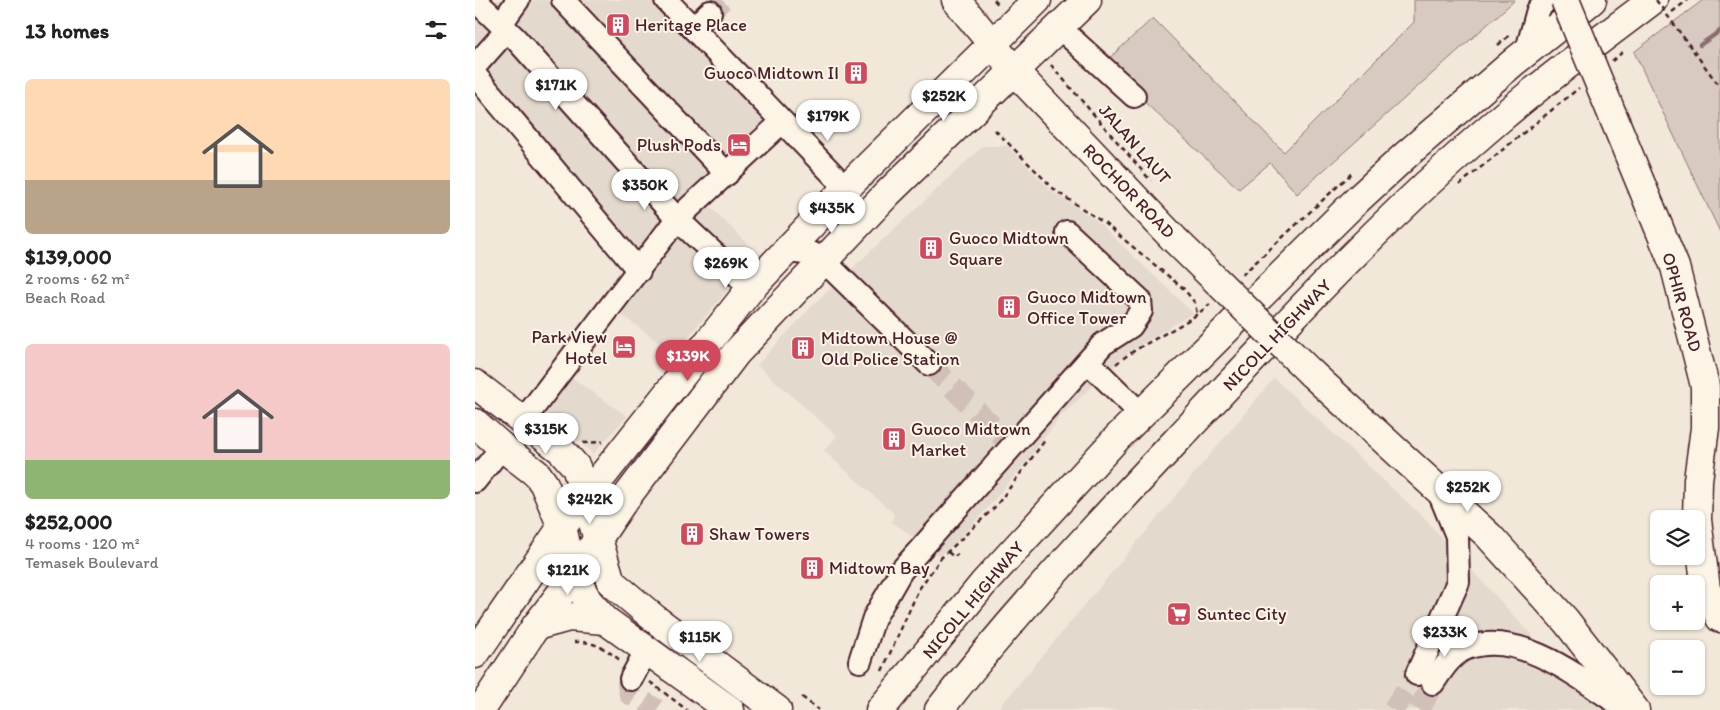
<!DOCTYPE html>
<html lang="en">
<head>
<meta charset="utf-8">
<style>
	body { margin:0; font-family:Itim,sans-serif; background:#f6f6f6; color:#222; height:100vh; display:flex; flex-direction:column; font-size:19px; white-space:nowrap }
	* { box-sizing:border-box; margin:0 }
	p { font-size:16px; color:#767676 }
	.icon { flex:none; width:28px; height:28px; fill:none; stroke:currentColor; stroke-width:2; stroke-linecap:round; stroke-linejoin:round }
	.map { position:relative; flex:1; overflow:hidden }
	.sheet { display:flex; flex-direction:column; background:#fff; width:475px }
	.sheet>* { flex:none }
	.buttons { position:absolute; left:1175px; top:510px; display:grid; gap:10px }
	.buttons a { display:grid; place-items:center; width:55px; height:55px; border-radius:8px; background:#fff; box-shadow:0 1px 4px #0004; font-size:25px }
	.price { position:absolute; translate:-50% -42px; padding:0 11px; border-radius:18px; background:#fff; color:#222; font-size:16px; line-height:32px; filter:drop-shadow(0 1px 2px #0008) }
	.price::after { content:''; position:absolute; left:50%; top:30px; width:15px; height:11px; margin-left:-8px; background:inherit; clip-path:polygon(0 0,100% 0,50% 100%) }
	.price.on { background:#d1495b; color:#fff }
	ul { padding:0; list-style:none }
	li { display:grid; align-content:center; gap:10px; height:265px; padding:0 25px }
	li span { display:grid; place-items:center; height:155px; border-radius:8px; color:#555 }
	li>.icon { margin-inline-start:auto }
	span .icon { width:90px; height:90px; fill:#fffc; stroke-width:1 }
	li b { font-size:21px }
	h2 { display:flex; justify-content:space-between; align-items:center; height:60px; padding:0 25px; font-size:21px }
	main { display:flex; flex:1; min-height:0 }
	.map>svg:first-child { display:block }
</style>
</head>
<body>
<main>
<section class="sheet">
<h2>13 homes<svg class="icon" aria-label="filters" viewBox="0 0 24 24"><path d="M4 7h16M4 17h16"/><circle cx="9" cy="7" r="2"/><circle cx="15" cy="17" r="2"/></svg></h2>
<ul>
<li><span style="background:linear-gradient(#ffd9b3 65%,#b9a48a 0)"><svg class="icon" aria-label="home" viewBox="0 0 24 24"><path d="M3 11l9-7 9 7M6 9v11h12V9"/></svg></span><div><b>$139,000</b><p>2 rooms · 62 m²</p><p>Beach Road</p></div></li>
<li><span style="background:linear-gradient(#f6c9c9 75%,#8fb573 0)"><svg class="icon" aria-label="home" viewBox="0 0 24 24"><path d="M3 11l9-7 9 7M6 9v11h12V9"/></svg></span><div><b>$252,000</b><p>4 rooms · 120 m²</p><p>Temasek Boulevard</p></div></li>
</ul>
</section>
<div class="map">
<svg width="1245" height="710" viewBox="0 0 1245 710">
	<rect width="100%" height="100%" fill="#f1e8da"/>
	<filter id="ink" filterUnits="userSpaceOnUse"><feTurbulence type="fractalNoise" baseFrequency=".02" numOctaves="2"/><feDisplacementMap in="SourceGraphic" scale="10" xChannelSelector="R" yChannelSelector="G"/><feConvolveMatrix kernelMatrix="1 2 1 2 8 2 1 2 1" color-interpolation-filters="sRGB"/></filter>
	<g filter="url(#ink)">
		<g fill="#e4d9cd">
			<polygon points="0,0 184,0 298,125 223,195 283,254 199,354 139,309 91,374 152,416 118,454 63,405 167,264 0,67"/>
			<polygon points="508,146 533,146 578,192 621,220 718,313 653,353 587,415 548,466 489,535 465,556 417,522 419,514 349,451 362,436 282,365 339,304"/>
			<polygon points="799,378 948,517 1125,710 522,710"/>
		</g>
		<g fill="#d8cac0" stroke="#917476">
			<polygon points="939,0 1040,0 822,194 795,163 764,189 628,64 678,18 809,152 939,22"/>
			<polygon points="1228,0 1245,0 1245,232 1159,52"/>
		</g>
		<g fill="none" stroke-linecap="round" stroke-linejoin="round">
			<polyline stroke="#8b6d6f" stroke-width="4.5" points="1225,45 1245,31"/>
			<g stroke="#d0c0b7" stroke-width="22" stroke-dasharray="22 11" stroke-linecap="butt">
				<polyline points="235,12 247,0"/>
				<polyline points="454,364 537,446"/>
				<polyline points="156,679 153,684 155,694 182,710"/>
				<polyline points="918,710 942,674"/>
				<polyline points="944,710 958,683"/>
			</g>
			<defs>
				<g id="minor">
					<polyline points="0,0 40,38 202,219 276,288"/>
					<polyline points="88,0 252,174"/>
					<polyline points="191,0 371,188"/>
					<polyline points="26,24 43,0"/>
					<polyline points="218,28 235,12"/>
					<polyline points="585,28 659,96"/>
					<polyline points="1052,50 1063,10 1071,0"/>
					<polyline points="0,66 32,30"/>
					<polyline points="0,75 164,271"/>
					<polyline points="313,251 338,254 348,260 454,364"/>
					<polyline points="613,362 666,414"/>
					<polyline points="48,421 202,219 307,122"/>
					<polyline points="0,481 27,447"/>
					<polyline points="385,661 399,618 426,571 628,344 656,326 666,311 665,300 592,232"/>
					<polyline points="942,674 983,582 982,536 964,492"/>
					<polyline points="156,679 171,651"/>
					<path d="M958,683c8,-12 19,-30 34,-35 54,-20 118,34 160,62"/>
				</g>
				<g id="major">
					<polyline points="0,384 86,450 101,467 136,582 180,619 302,710"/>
					<polyline points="0,423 27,447 62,474 69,484 87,527 98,574 113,601 130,620 255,710"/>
					<polyline points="61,626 94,617 130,620"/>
					<polyline points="0,654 87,527 276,288 371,188 562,0"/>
					<polyline points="6,710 61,626 87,592 147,503 261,353 413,193 612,0"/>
				</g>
				<g id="highway">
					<polyline points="481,0 540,72 699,239"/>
					<polyline points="1175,206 1200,267 1230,386 1230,428 1223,480 1222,520 1231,589 1245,618"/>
					<polyline points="836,373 1014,536 1091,621 1160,710"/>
					<polyline points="405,710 508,584 642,438 880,202 932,154 1040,61 1117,0"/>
					<path d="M464,710c74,-95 156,-183 238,-270 104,-111 208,-224 324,-322 49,-42 101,-79 152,-118"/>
				</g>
			</defs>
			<use href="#minor" stroke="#4a1f2b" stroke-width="26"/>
			<use href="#major" stroke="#4a1f2b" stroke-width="31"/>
			<use href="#highway" stroke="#4a1f2b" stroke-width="31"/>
			<g stroke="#4a1f2b" stroke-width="2.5" stroke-dasharray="5 4" stroke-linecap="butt">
				<polyline points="519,0 525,6"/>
				<polyline points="1197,12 1213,0"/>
				<polyline points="1023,45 1036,34"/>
				<polyline points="1137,61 1150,50"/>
				<polyline points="576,65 676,181"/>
				<polyline points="520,130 581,191 629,223 709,289 720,303 722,315"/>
				<polyline points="984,185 1104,88"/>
				<polyline points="767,275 878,172"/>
				<path d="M641,364c29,-24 66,-35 94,-60"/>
				<polyline points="108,443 128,442"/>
				<polyline points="473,552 479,557 483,554"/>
				<path d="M99,642c20,-1 30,6 46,18"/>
				<polyline points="407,671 444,589 466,558 521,506 571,439"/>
				<polyline points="175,682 212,710"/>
				<polyline points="327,697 344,710"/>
			</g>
			<use href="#minor" stroke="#fcf5e5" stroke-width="22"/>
			<use href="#major" stroke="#fcf5e5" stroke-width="28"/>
			<use href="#highway" stroke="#fcf5e5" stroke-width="28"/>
			<defs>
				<g id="highway-bridge">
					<polyline points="1090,0 1175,206"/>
					<polyline points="699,239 836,373"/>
				</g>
			</defs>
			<use href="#highway-bridge" stroke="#4a1f2b" stroke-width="31" stroke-linecap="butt"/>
			<polyline stroke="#4a1f2b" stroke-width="2.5" stroke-dasharray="5 4" stroke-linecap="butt" points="1181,0 1245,87"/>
			<use href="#highway-bridge" stroke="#fcf5e5" stroke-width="28"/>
		</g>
	</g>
	<defs>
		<symbol id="building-square" viewBox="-11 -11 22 22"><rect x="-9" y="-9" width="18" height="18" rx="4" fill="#d1495b" stroke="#fcf5e5"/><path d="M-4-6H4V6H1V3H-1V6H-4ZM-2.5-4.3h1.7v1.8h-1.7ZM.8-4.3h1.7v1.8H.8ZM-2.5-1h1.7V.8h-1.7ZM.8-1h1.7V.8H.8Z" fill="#fff"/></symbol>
		<symbol id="hotel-square" viewBox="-11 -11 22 22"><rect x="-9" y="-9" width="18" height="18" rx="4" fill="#d1495b" stroke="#fcf5e5"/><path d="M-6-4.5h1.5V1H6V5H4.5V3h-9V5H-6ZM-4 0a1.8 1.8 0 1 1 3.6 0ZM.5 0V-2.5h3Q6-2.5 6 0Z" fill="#fff"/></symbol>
		<symbol id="supermarket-square" viewBox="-11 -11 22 22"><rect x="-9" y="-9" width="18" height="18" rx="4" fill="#d1495b" stroke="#fcf5e5"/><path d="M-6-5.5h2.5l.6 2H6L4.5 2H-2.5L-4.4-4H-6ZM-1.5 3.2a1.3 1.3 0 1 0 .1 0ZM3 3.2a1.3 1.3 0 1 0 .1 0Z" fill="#fff"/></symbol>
	</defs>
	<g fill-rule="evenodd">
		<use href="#building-square" x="129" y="11" width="28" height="28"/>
		<use href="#building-square" x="367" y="59" width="28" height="28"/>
		<use href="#hotel-square" x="250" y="131" width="28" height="28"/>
		<use href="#building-square" x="442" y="234" width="28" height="28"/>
		<use href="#building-square" x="520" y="293" width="28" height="28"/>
		<use href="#hotel-square" x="135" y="333" width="28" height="28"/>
		<use href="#building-square" x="314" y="334" width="28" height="28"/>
		<use href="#building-square" x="405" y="425" width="28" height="28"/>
		<use href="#building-square" x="203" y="520" width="28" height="28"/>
		<use href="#building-square" x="323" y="554" width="28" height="28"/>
		<use href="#supermarket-square" x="690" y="600" width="28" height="28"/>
	</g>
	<g text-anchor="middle" stroke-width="4" stroke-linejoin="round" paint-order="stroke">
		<g font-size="18" fill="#4a1f2b" stroke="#fcf5e5" text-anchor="start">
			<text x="160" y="31">Heritage Place</text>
			<text x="364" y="79" text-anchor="end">Guoco Midtown II</text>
			<text x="246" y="151" text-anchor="end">Plush Pods</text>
			<text x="474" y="244">Guoco Midtown<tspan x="474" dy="21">Square</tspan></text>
			<text x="552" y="303">Guoco Midtown<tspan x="552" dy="21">Office Tower</tspan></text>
			<text x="132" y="343" text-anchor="end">Park View<tspan x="132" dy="21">Hotel</tspan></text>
			<text x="346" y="344">Midtown House @<tspan x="346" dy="21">Old Police Station</tspan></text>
			<text x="436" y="435">Guoco Midtown<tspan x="436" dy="21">Market</tspan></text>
			<text x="234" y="540">Shaw Towers</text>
			<text x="354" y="574">Midtown Bay</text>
			<text x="722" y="620">Suntec City</text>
		</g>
		<g font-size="18" fill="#4a1f2b" stroke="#fcf5e5">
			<text transform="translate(660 144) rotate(49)" y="6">JALAN LAUT</text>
			<text transform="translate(654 191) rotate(46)" y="6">ROCHOR ROAD</text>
			<text transform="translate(1207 302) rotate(74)" y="6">OPHIR ROAD</text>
			<text transform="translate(802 335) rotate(-46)" y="6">NICOLL HIGHWAY</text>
			<text transform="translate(498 600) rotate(-50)" y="6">NICOLL HIGHWAY</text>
		</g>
	</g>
</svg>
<div class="buttons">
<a><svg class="icon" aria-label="layers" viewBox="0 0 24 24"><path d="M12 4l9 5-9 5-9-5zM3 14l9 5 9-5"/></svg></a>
<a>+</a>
<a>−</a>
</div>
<b class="price" style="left:81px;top:111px">$171K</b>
<b class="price" style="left:469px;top:122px">$252K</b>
<b class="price" style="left:353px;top:142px">$179K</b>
<b class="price" style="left:170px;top:211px">$350K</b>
<b class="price" style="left:357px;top:234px">$435K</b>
<b class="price" style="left:251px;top:289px">$269K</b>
<b class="price on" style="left:213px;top:382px">$139K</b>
<b class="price" style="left:71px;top:455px">$315K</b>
<b class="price" style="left:993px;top:513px">$252K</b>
<b class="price" style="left:115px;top:525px">$242K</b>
<b class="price" style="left:93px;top:596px">$121K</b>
<b class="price" style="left:970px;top:658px">$233K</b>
<b class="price" style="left:225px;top:663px">$115K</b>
</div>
</main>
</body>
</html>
